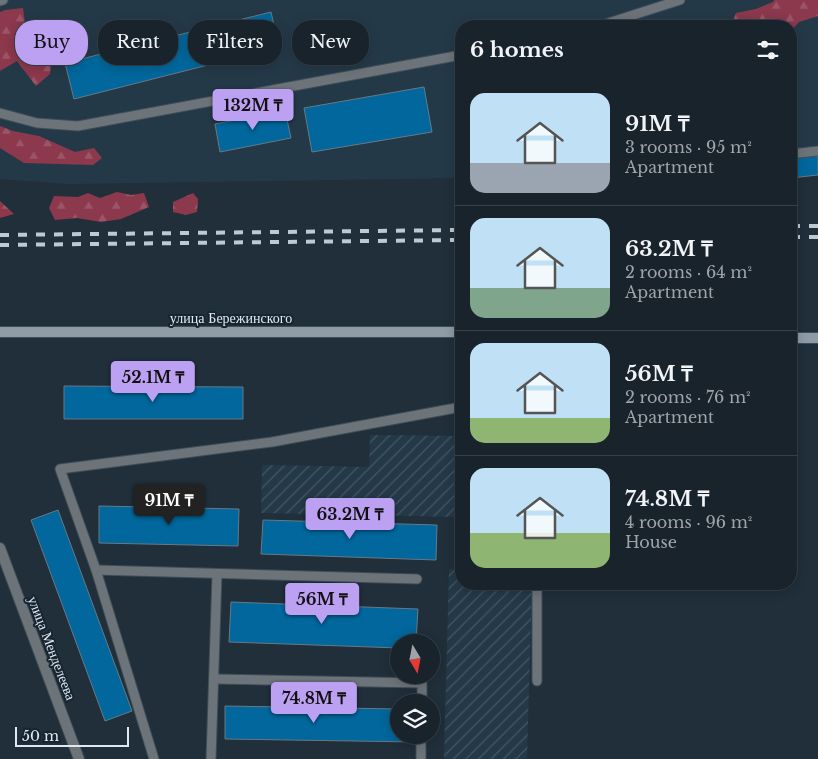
<!DOCTYPE html>
<html lang="en">
<head>
<meta charset="utf-8">
<style>
	body { margin:0; font-family:"Libre Baskerville",serif; background:#252f38; color:#f1f3f6; height:100vh; display:flex; flex-direction:column; font-size:19px; white-space:nowrap }
	* { box-sizing:border-box; margin:0 }
	p { font-size:16px; color:#9fa4a9 }
	.icon { flex:none; width:28px; height:28px; fill:none; stroke:currentColor; stroke-width:2; stroke-linecap:round; stroke-linejoin:round }
	.map { position:relative; flex:1; overflow:hidden }
	.side { position:absolute; left:455px; top:20px; width:342px; height:570px; display:flex; flex-direction:column; background:#18232c; border-radius:20px; box-shadow:0 2px 12px #0003,0 0 0 1px #364048 }
	.side>* { flex:none }
	.banner { position:absolute; left:15px; top:20px; width:365px; height:45px; display:flex; gap:10px }
	.needle { width:32px; rotate:170deg }
	.buttons { position:absolute; left:390px; top:634px; display:grid; gap:10px }
	.buttons a { display:grid; place-items:center; width:50px; height:50px; border-radius:50%; background:#18232c; box-shadow:0 2px 12px #0003,0 0 0 1px #364048; font-size:25px }
	.scale { position:absolute; left:15px; bottom:12px; width:114px; box-sizing:border-box; padding-left:5px; border:2px solid #e0e9f1; border-top:0; font-size:14px; line-height:18px; white-space:nowrap; color:#e0e9f1; -webkit-text-stroke:4px #172530; paint-order:stroke }
	.price { position:absolute; translate:-50% -42px; padding:0 11px; border-radius:5px; background:#bca0f2; color:#111; font-size:16px; line-height:32px; filter:drop-shadow(0 1px 2px #0008) }
	.price::after { content:''; position:absolute; left:50%; top:30px; width:15px; height:11px; margin-left:-8px; background:inherit; clip-path:polygon(0 0,100% 0,50% 100%) }
	.price.on { background:#222; color:#fff }
	ul { padding:0; list-style:none }
	li { display:flex; align-items:center; gap:15px; height:125px; padding:0 15px }
	li+li { border-top:1px solid #364048 }
	li span { display:grid; place-items:center; flex:none; width:140px; height:100px; border-radius:15px; color:#555 }
	li>.icon { margin-inline-start:auto }
	span .icon { width:60px; height:60px; fill:#fffc; stroke-width:1 }
	li b { font-size:21px }
	h2 { display:flex; justify-content:space-between; align-items:center; height:60px; padding:0 15px; font-size:21px }
	.tag { padding:0 18px; border-radius:20px; background:#18232c; box-shadow:0 2px 12px #0003,0 0 0 1px #364048; font-size:18px; line-height:45px }
	.tag.on { background:#bca0f2; color:#111 }
	.map>svg:first-child { display:block }
</style>
</head>
<body>
<div class="map">
<svg width="818" height="759" viewBox="0 0 818 759">
	<defs>
		<pattern id="industrial-furrows" width="10" height="10" patternUnits="userSpaceOnUse" patternTransform="scale(1.25)"><rect width="10" height="10" fill="#243948"/><path d="M-1 1l2-2M0 10L10 0M9 11l2-2" fill="none" stroke="#445663"/></pattern>
		<pattern id="forest-firs" width="22" height="20" patternUnits="userSpaceOnUse" patternTransform="scale(1.25)"><rect width="22" height="20" fill="#8c384d"/><path d="M5 1l3.5 6h-7zM16 11l3.5 6h-7z" fill="#9c5567"/></pattern>
	</defs>
	<rect width="100%" height="100%" fill="#202f3a"/>
	<polygon fill="#243948" points="0,0 818,0 818,146 791,150 791,26 461,26 461,178 68,184 0,179"/>
	<g fill="url(#industrial-furrows)">
		<polygon points="370,435 461,436 461,517 261,513 262,465 369,467"/>
		<polygon points="449,569 461,570 461,584 532,584 527,759 444,759"/>
	</g>
	<g fill="url(#forest-firs)">
		<polygon points="774,0 818,0 818,16 799,22 791,31 791,26 731,26 736,13 756,9 773,2"/>
		<polygon points="23,8 25,24 52,56 50,74 36,86 17,61 0,71 0,12 5,10"/>
		<polygon points="0,126 13,131 39,136 75,152 94,148 102,158 93,165 24,163 0,148"/>
		<polygon points="117,192 131,195 144,193 149,207 121,219 101,222 77,218 55,220 49,208 54,196 78,197 88,193 100,198"/>
		<polygon points="193,193 198,199 197,212 186,215 173,212 173,202"/>
		<polygon points="0,201 14,214 0,218"/>
	</g>
	<g fill="#01679c" stroke="#687986">
		<polygon points="271,12 279,47 74,99 65,63"/>
		<polygon points="424,87 432,132 312,152 304,108"/>
		<polygon points="285,110 291,138 220,152 215,124"/>
		<polygon points="818,156 818,175 791,178 791,158"/>
		<polygon points="64,386 243,387 243,419 64,419"/>
		<polygon points="99,506 239,509 238,546 99,543"/>
		<polygon points="58,510 132,711 105,721 31,520"/>
		<polygon points="263,520 437,525 436,560 261,554"/>
		<polygon points="231,602 418,609 416,642 399,642 399,648 229,642"/>
		<polygon points="225,706 399,709 399,735 417,735 417,742 225,739"/>
	</g>
	<g fill="none" stroke-linecap="round" stroke-linejoin="round">
		<defs>
			<g id="lane">
				<polyline points="0,1 3,0"/>
				<polyline points="599,26 680,0"/>
				<polyline points="0,113 37,123 78,126 461,55"/>
				<polyline points="791,154 818,151"/>
				<polyline points="96,570 417,579"/>
				<polyline points="214,679 422,683 422,702"/>
				<polyline points="537,681 537,584"/>
				<polyline points="154,759 96,570 60,469 272,442 461,407"/>
				<polyline points="211,759 217,574"/>
				<polyline points="421,759 421,735"/>
			</g>
			<polyline id="street" points="0,548 79,759"/>
			<g id="secondary">
				<polyline points="0,332 461,332"/>
				<polyline points="791,338 818,338"/>
			</g>
		</defs>
		<use href="#lane" stroke="#3f4d57" stroke-width="11"/>
		<use href="#street" stroke="#3f4d57" stroke-width="12"/>
		<use href="#secondary" stroke="#3f4d57" stroke-width="12"/>
		<use href="#lane" stroke="#6c747a" stroke-width="9"/>
		<use href="#street" stroke="#6c747a" stroke-width="10"/>
		<use href="#secondary" stroke="#8f9ba5" stroke-width="10"/>
		<g stroke="#bfc9d1" stroke-width="4" stroke-dasharray="9 9" stroke-linecap="butt">
			<polyline points="791,226 818,226"/>
			<polyline points="0,235 461,230"/>
			<polyline points="791,237 818,237"/>
			<polyline points="0,245 461,240"/>
		</g>
	</g>
	<g text-anchor="middle" stroke-width="4" stroke-linejoin="round" paint-order="stroke">
		<g font-size="14" fill="#e0e9f1" stroke="#172530">
			<text x="231" y="323">улица Бережинского</text>
			<text transform="translate(52 648) rotate(69)" y="5">улица Менделеева</text>
		</g>
	</g>
</svg>
<div class="buttons">
<a><svg class="needle" viewBox="-14 -14 28 28"><path d="M0-13l5 13h-10z" fill="#e53935"/><path d="M0 13l5-13h-10z" fill="#9fa4a9"/></svg></a>
<a><svg class="icon" aria-label="layers" viewBox="0 0 24 24"><path d="M12 4l9 5-9 5-9-5zM3 14l9 5 9-5"/></svg></a>
</div>
<div class="scale">50 m</div>
<b class="price" style="left:253px;top:131px">132M ₸</b>
<b class="price" style="left:153px;top:403px">52.1M ₸</b>
<b class="price on" style="left:169px;top:526px">91M ₸</b>
<b class="price" style="left:350px;top:540px">63.2M ₸</b>
<b class="price" style="left:322px;top:625px">56M ₸</b>
<b class="price" style="left:314px;top:724px">74.8M ₸</b>
<div class="banner">
<a class="tag on">Buy</a>
<a class="tag">Rent</a>
<a class="tag">Filters</a>
<a class="tag">New</a>
</div>
<section class="side">
<h2>6 homes<svg class="icon" aria-label="filters" viewBox="0 0 24 24"><path d="M4 7h16M4 17h16"/><circle cx="9" cy="7" r="2"/><circle cx="15" cy="17" r="2"/></svg></h2>
<ul>
<li><span style="background:linear-gradient(#bfe0f5 70%,#9aa5b1 0)"><svg class="icon" aria-label="home" viewBox="0 0 24 24"><path d="M3 11l9-7 9 7M6 9v11h12V9"/></svg></span><div><b>91M ₸</b><p>3 rooms · 95 m²</p><p>Apartment</p></div></li>
<li><span style="background:linear-gradient(#bfe0f5 70%,#7fa58c 0)"><svg class="icon" aria-label="home" viewBox="0 0 24 24"><path d="M3 11l9-7 9 7M6 9v11h12V9"/></svg></span><div><b>63.2M ₸</b><p>2 rooms · 64 m²</p><p>Apartment</p></div></li>
<li><span style="background:linear-gradient(#bfe0f5 75%,#8fb573 0)"><svg class="icon" aria-label="home" viewBox="0 0 24 24"><path d="M3 11l9-7 9 7M6 9v11h12V9"/></svg></span><div><b>56M ₸</b><p>2 rooms · 76 m²</p><p>Apartment</p></div></li>
<li><span style="background:linear-gradient(#bfe0f5 65%,#8fb573 0)"><svg class="icon" aria-label="home" viewBox="0 0 24 24"><path d="M3 11l9-7 9 7M6 9v11h12V9"/></svg></span><div><b>74.8M ₸</b><p>4 rooms · 96 m²</p><p>House</p></div></li>
</ul>
</section>
</div>
</body>
</html>
